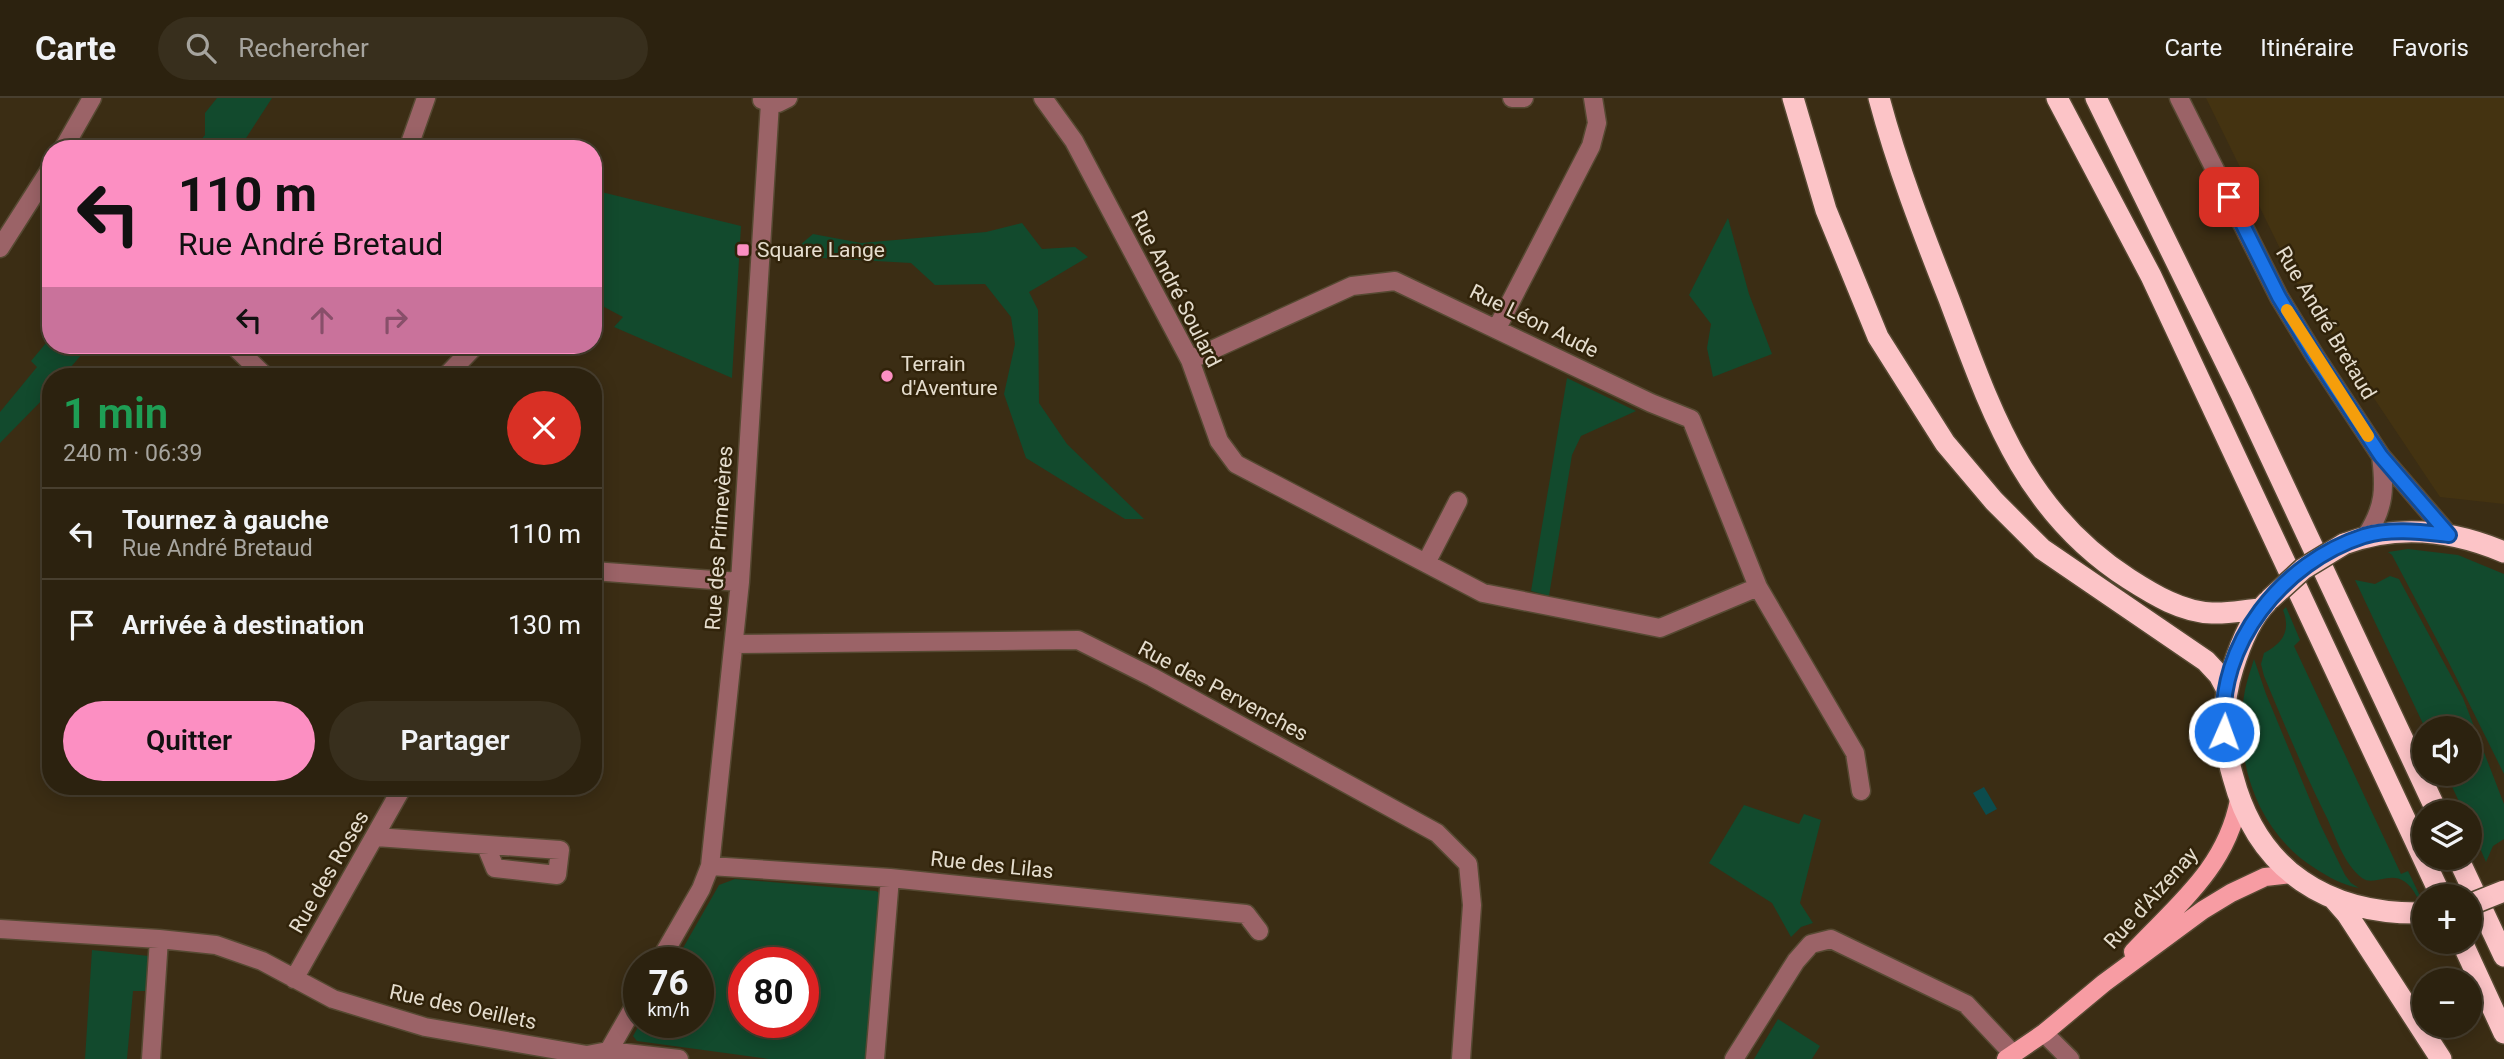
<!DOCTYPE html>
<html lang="fr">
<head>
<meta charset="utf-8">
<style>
  :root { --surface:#2c220f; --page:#382f1d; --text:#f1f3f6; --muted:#a6a49e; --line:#483f2f; --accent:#fc8fc2 }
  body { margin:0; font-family:Roboto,sans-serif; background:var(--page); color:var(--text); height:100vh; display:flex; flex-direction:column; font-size:26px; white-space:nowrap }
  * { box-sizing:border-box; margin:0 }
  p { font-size:23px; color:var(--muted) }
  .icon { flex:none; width:38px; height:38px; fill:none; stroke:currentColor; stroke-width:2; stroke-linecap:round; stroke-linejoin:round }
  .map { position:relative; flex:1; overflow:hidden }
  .drawer { position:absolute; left:42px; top:270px; width:560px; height:427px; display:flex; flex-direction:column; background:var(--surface); border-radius:28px; box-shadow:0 4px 18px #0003,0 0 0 2px var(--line) }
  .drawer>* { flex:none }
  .top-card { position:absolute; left:42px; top:42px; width:560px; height:214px; border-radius:28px; box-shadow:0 4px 18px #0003,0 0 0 2px var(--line); background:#fc8fc2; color:#111; overflow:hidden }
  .tools { position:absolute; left:2412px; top:618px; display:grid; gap:14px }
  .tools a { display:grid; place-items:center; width:70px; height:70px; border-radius:50%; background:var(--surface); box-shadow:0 4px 18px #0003,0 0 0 2px var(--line); font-size:35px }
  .speed { position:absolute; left:623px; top:849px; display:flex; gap:14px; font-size:35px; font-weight:700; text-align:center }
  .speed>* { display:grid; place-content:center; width:91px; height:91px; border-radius:50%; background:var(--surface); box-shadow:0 4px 18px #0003,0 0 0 2px var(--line); line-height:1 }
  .speed small { font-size:18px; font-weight:400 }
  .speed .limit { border:10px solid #d22; background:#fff; color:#111 }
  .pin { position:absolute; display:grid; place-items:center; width:60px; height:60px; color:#fff; margin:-30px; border-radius:14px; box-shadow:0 4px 10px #0006 }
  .me { position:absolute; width:77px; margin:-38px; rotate:2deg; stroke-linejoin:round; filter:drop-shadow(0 0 5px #0008) }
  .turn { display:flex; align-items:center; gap:24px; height:147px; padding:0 21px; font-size:32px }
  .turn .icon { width:91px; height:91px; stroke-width:2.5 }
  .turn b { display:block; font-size:49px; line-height:60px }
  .lanes { display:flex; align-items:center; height:66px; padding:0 21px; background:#0003; justify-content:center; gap:35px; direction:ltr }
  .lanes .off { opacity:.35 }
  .round { display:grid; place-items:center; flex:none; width:74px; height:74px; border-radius:37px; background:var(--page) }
  .head { display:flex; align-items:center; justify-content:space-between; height:119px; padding:0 21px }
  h1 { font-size:42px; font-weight:600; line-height:52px; color:#1e9e55 }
  .cta { display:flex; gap:14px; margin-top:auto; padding:14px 21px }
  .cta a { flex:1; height:80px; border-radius:42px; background:var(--accent); color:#111; font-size:28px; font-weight:600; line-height:80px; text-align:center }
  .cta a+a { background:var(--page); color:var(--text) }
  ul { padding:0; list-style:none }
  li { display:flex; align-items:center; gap:21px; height:91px; padding:0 21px; border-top:2px solid var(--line) }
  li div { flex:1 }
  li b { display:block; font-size:26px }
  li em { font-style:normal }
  header { display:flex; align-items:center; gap:42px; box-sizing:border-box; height:98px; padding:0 35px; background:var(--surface); border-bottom:2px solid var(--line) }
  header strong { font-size:33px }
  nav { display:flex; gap:38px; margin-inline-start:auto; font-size:24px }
  .search { width:490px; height:63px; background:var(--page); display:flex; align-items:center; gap:18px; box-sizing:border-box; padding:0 24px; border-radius:38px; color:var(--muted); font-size:26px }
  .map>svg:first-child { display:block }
  .built { fill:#431 }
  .green { fill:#124a2d; fill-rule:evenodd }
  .water { fill:#0c4c4d }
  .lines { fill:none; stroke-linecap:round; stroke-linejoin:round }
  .minor-casing { stroke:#564932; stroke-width:21 }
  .major-casing { stroke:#564932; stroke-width:21 }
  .highway-casing { stroke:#564932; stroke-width:24 }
  .minor { stroke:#9b6367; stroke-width:18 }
  .major { stroke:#f79ca3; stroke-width:18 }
  .highway { stroke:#fcc4c7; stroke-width:21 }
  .highway-bridge-casing { stroke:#564932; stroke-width:24; stroke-linecap:butt }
  .highway-bridge { stroke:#fcc4c7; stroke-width:21 }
  .route-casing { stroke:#114b97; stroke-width:18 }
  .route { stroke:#1a73e8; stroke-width:12 }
  .slow { stroke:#f59e0b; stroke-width:12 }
  .poi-dot { fill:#fc8fc2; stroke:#31230a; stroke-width:2.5 }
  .labels { text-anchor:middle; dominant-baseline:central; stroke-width:5; stroke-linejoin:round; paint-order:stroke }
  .poi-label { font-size:21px; fill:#e5ddce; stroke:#31230a; text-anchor:start }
  .street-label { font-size:21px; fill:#e5ddce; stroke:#31230a }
</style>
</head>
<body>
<header>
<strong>Carte</strong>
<div class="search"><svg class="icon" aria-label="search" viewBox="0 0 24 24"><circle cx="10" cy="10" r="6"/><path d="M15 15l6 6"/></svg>Rechercher</div>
<nav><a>Carte</a><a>Itinéraire</a><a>Favoris</a></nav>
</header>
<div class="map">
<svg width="2504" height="961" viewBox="0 0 2504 961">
  <rect width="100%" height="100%" fill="#3b2d14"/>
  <path class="built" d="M2206 0H2504V406L2440 399 2297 185Z"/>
  <path class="green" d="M217 0H272L239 51H193L205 37V15Z
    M593 92 741 128 732 280 614 229 623 219 593 203Z
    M1728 120 1749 196 1772 256 1713 279 1707 250 1711 226 1689 197Z
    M1022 125 1042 151 1075 149 1088 159 1029 194 1038 212 1039 305 1067 346 1144 421H1125L1026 360 1004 296 1015 246 1011 219 985 186 935 187 911 165 787 158 813 136 861 145 986 134Z
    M51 239V247H90L63 278H51V293L0 345V314L37 269 31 263Z
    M1567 280 1636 313 1581 338 1572 357 1549 498 1531 493Z
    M2408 451 2458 457 2504 476V676L2448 563 2392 457 2388 454Z
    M2390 478 2399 481 2463 600 2504 706V741L2493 748 2486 764 2469 725V714H2464L2446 676H2469V630H2425L2355 482 2375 486Z
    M2286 509 2300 542 2294 548 2401 776 2408 773 2420 798 2417 799C2398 763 2377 791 2362 780 2344 766 2336 740 2327 720 2304 674 2284 626 2264 578L2261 566 2264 555C2283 545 2291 533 2283 512Z
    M2254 561 2266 596 2320 726 2345 777 2351 785 2359 790C2343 787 2330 780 2316 771 2256 734 2232 659 2245 592 2247 582 2251 571 2254 561Z
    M1744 707 1799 726 1804 716 1821 722 1800 805 1813 825 1801 829 1791 839 1772 805 1709 765Z
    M735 781 876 793 884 798 868 961H769L637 943 633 938 641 924H698V864H675L719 787ZM744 864H803V924H744Z
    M92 852 149 858 146 893H133L127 961H85Z
    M1778 921 1820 948 1812 961H1754Z"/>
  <path class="water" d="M1984 689 1997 711 1986 717 1973 695Z"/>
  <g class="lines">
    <g class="minor-casing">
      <path id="minor" d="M1043 0 1074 43 1190 262 1219 343 1236 366 1483 495 1660 530 1758 489
        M1512 0H1524
        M2179 0 2279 199 2315 258 2381 358 2449 437
        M762 2 778 5 788 0
        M63 51 92 0
        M408 51 426 0
        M0 150 51 70
        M1497 230 1591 48 1597 25 1593 0
        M233 247 265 278
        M1190 262 1352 188 1395 183 1651 305 1691 321 1758 489 1855 655 1861 693
        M446 278 476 247
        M2366 438C2385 409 2385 390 2381 358
        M1426 465 1458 403
        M593 473 740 484
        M735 546 1078 542 1152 579 1437 735 1468 766 1472 807 1461 961
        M376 739 560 752 557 777 495 770 486 748
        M710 768 890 780 1246 816 1259 833
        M0 831 159 841 216 847 262 863 333 901 425 929 587 957 608 953 679 961
        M659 864 701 791 710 768 740 484 770 5
        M294 881 403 688
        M2044 935 2070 961
        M151 961 159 841
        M604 961 639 900
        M875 961 890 780
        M1734 961 1796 863 1811 846 1831 841 1966 906 2013 956"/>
    </g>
    <g class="major-casing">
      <path id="major" d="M2133 854C2178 806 2226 770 2239 702
        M2006 961 2044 935 2104 885 2203 812 2231 795 2265 779 2292 776"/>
    </g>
    <g class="highway-casing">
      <path id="highway" d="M1793 0 1826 112 1878 239 1945 345 1994 403 2042 451 2206 563 2219 577 2226 590
        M1879 0C1897 68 1923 135 1949 201 1991 313 2023 413 2129 481 2154 497 2182 514 2212 515 2228 516 2245 512 2260 511
        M2057 0 2151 178 2441 798
        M2096 0 2241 296 2437 714
        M2344 446C2397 426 2452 432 2504 454
        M2267 504C2250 521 2240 547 2233 570 2221 607 2222 642 2233 679 2258 773 2328 817 2424 815
        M2458 760 2504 858
        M2333 800 2347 816 2441 961
        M2462 844 2504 935"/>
    </g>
    <use href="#minor" class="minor"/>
    <use href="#major" class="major"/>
    <use href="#highway" class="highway"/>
    <g class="highway-bridge-casing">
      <path id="highway-bridge" d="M2270 501 2303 471 2344 446
        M2469 807 2504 793"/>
    </g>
    <use href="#highway-bridge" class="highway-bridge"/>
  </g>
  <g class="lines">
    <g class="route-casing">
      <path id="route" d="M2224 634C2216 546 2283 464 2364 438 2392 430 2421 434 2449 437L2381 358 2315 258 2279 199 2229 99"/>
    </g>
    <use href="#route" class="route"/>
    <path class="slow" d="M2287 212 2368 338"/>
  </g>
  <g class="poi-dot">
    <rect x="736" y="145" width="14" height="14" rx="3.5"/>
    <circle cx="887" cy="278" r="7"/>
  </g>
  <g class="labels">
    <g class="poi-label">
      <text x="757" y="152">Square Lange</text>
      <text x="901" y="266">Terrain<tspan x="901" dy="24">d'Aventure</tspan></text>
    </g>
    <g class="street-label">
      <text transform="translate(1176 191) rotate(63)">Rue André Soulard</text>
      <text transform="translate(1534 223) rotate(26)">Rue Léon Aude</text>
      <text transform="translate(2326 225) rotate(59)">Rue André Bretaud</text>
      <text transform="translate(719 440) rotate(-86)">Rue des Primevères</text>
      <text transform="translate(1223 593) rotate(28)">Rue des Pervenches</text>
      <text transform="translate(992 767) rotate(6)">Rue des Lilas</text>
      <text transform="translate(329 774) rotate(-60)">Rue des Roses</text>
      <text transform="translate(2151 800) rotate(-48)">Rue d'Aizenay</text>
      <text transform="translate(463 909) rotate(12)">Rue des Oeillets</text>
    </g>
  </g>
</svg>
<div class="tools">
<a><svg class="icon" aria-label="sound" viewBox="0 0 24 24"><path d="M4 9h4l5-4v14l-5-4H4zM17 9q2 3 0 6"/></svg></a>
<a><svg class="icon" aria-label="layers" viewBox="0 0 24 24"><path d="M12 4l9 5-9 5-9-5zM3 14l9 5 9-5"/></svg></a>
<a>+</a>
<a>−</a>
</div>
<div class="speed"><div>76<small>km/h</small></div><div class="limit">80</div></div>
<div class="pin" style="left:2229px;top:99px;background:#d93025"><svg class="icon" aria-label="arrive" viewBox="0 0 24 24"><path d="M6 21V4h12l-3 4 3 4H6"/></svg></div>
<svg class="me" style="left:2224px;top:634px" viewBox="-20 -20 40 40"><circle r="17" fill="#1a73e8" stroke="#fff" stroke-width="3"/><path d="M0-11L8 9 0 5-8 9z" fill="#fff"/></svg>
<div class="top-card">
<div class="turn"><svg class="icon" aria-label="left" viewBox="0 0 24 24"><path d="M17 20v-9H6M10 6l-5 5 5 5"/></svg><div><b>110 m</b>Rue André Bretaud</div></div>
<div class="lanes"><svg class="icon" aria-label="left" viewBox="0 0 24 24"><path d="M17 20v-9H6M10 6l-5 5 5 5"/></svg><svg class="icon off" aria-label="ahead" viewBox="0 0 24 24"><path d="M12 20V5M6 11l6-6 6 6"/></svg><svg class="icon off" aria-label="right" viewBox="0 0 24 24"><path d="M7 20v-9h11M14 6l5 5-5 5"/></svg></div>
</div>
<section class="drawer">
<div class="head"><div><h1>1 min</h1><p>240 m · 06:39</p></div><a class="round" style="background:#d93025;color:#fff"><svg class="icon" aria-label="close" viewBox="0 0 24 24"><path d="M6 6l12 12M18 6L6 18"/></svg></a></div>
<ul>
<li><svg class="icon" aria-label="left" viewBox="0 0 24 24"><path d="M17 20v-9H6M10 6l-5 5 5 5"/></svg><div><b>Tournez à gauche</b><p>Rue André Bretaud</p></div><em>110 m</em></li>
<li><svg class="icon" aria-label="arrive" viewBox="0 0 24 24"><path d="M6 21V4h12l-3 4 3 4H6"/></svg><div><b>Arrivée à destination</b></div><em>130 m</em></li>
</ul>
<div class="cta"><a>Quitter</a><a>Partager</a></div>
</section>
</div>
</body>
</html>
